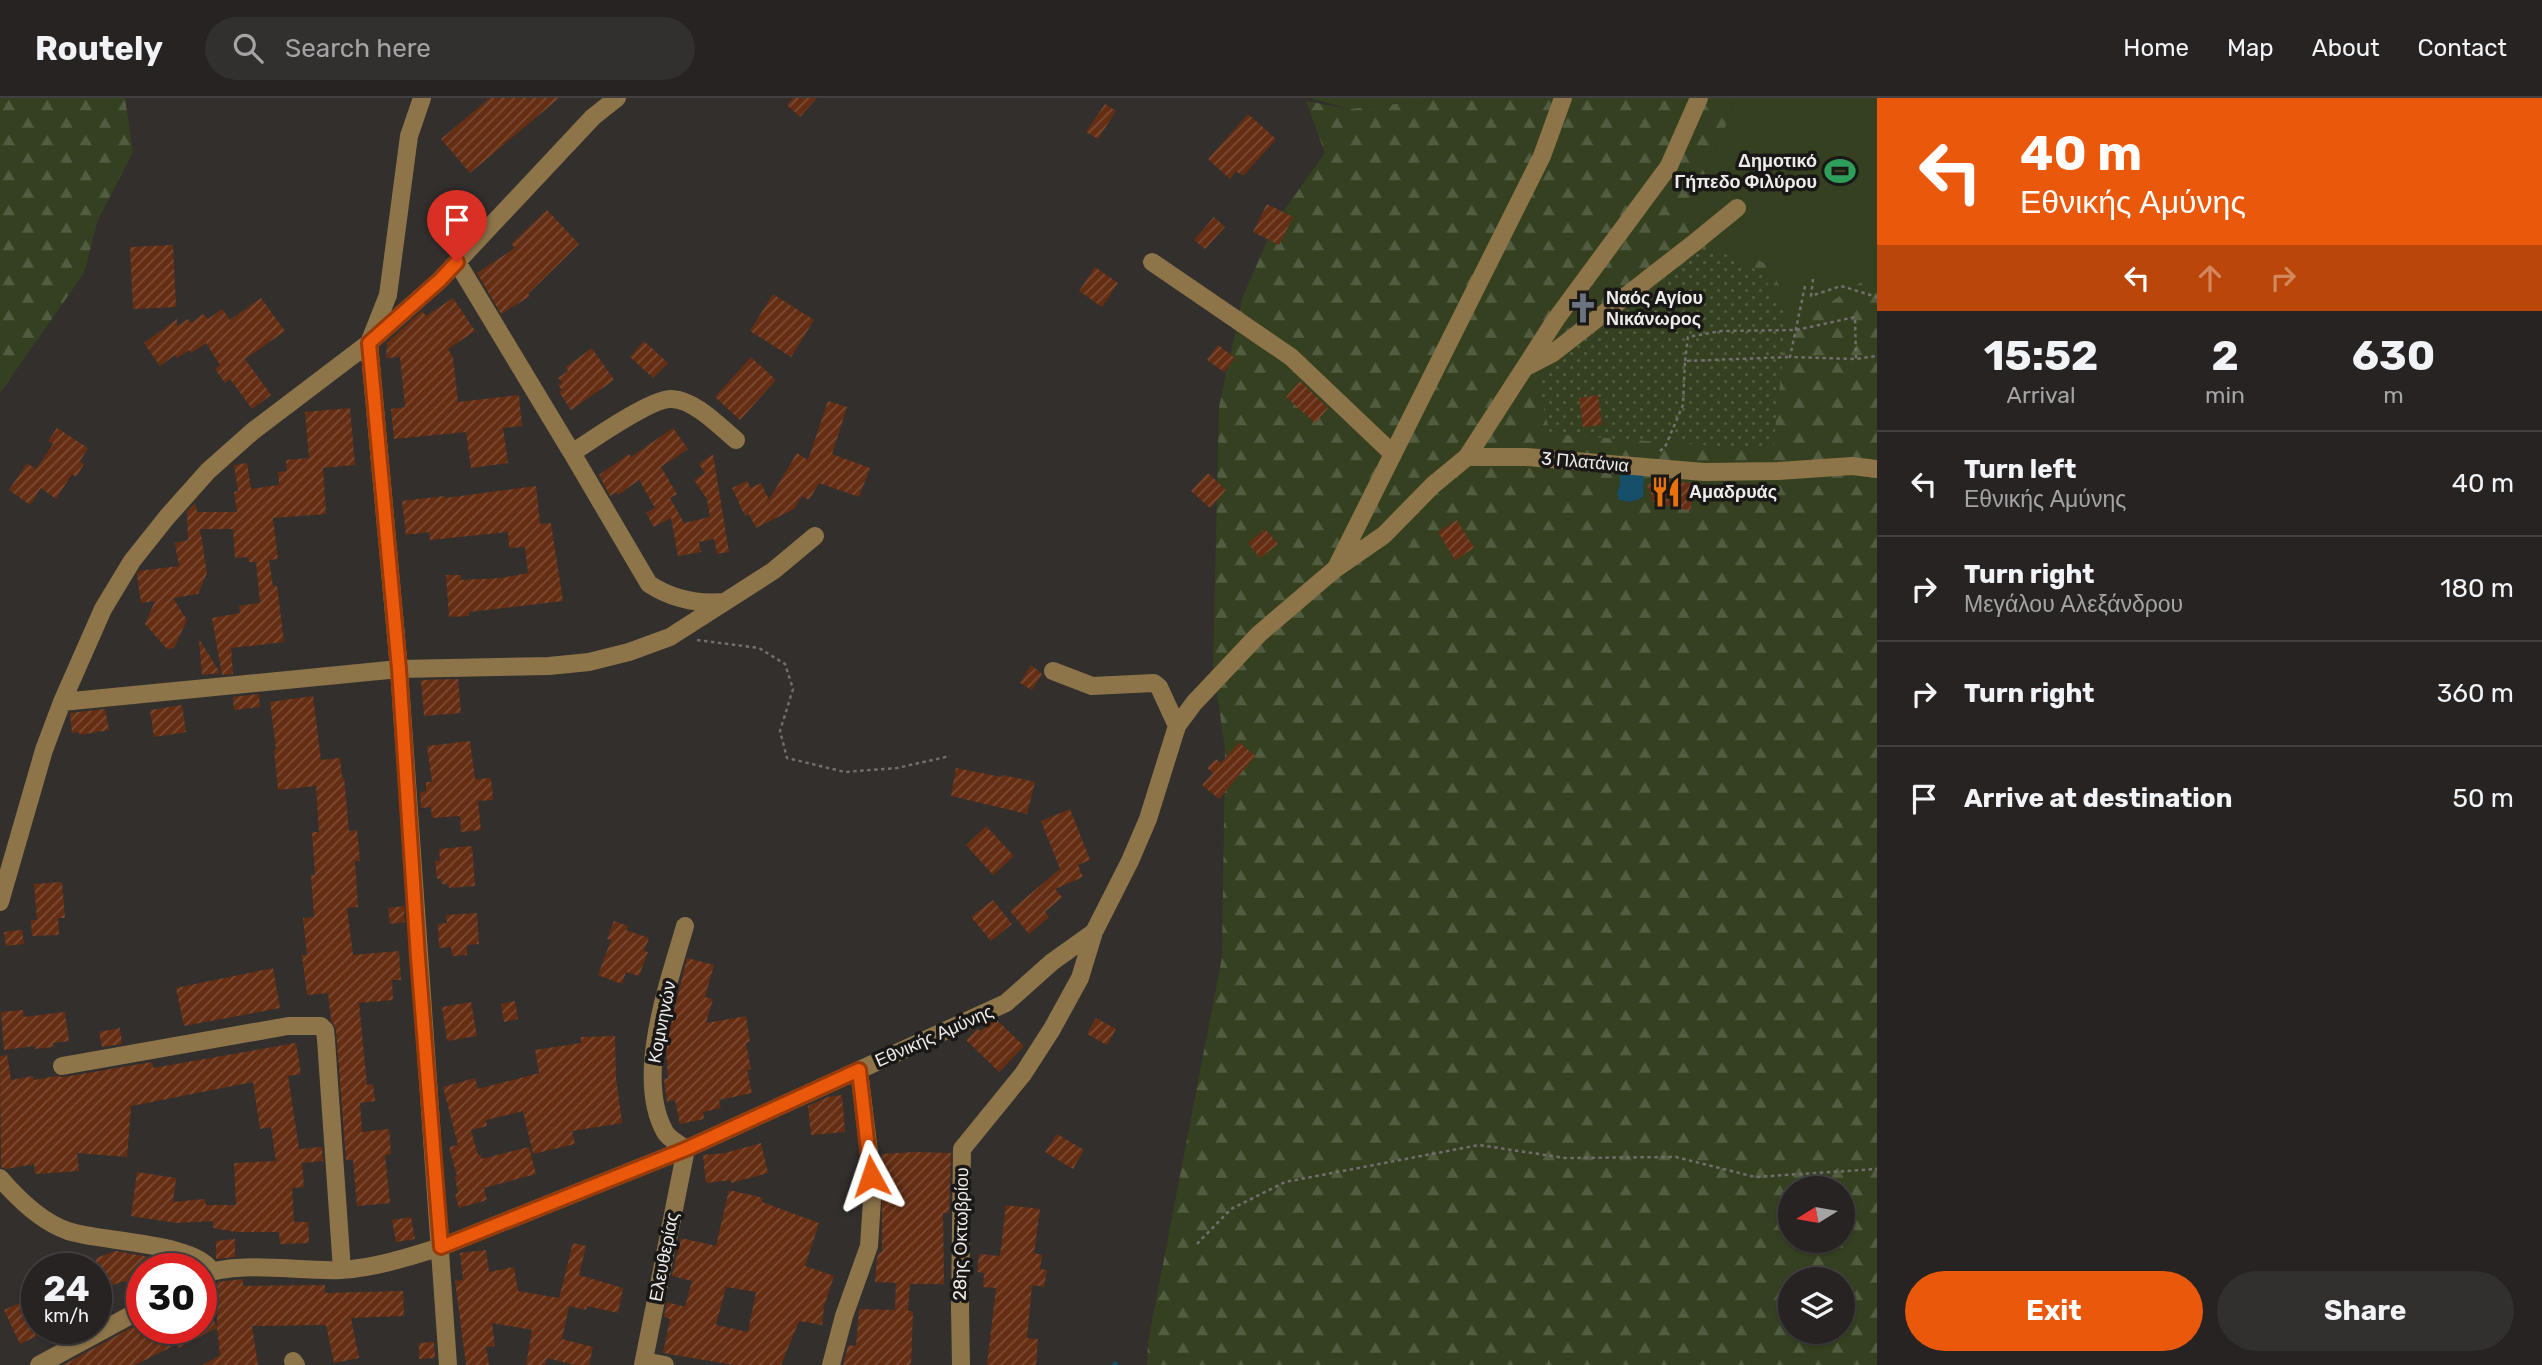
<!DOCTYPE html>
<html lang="en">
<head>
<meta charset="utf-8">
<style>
  :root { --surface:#262322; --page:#322f2f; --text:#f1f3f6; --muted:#a4a4a5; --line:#424040; --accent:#ea580c }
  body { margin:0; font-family:Rubik,sans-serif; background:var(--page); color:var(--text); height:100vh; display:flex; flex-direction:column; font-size:26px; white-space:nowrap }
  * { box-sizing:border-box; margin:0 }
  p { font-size:23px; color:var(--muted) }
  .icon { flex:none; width:38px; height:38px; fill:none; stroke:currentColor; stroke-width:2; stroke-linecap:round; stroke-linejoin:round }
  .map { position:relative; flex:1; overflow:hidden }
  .drawer { display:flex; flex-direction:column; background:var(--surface); width:665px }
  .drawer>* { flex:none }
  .guide { background:#ea580c; color:#fff; overflow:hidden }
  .needle { width:46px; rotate:259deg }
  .buttons { position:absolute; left:1778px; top:1078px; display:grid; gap:14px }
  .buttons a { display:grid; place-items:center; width:77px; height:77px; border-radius:50%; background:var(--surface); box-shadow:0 2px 5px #0004,0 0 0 2px var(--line); font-size:35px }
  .speed { position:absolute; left:21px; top:1155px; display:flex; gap:14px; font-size:35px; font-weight:700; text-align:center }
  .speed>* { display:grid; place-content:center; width:91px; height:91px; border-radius:50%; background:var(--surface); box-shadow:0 2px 5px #0004,0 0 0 2px var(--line); line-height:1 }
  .speed small { font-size:18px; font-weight:400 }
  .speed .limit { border:10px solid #d22; background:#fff; color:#111 }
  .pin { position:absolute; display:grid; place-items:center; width:60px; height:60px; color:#fff; margin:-72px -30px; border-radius:50% 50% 50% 0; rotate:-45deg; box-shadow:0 0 7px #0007 }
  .pin .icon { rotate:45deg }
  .me { position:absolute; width:77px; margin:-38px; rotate:355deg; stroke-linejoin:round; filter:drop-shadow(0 0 5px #0008) }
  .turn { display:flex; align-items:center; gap:24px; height:147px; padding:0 28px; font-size:32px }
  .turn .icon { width:91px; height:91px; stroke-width:2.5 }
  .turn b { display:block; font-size:49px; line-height:60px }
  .lanes { display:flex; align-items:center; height:66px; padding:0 28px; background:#0003; justify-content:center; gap:35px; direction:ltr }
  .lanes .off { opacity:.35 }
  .eta { display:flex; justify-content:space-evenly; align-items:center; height:119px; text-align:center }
  .eta b { font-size:42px; font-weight:700; line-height:49px }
  .button { display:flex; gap:14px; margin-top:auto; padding:14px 28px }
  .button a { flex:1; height:80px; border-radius:42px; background:var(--accent); color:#fff; font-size:28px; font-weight:700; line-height:80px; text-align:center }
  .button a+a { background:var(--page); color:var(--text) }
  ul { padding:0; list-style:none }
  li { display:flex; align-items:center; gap:21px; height:105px; padding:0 28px; border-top:2px solid var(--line) }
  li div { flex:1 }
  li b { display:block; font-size:26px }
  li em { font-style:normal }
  header { display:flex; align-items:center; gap:42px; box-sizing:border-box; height:98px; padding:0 35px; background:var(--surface); border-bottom:2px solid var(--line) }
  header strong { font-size:33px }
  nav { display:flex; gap:38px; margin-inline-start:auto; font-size:24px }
  .search { width:490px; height:63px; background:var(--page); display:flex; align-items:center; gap:18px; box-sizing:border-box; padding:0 24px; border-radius:38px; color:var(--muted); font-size:26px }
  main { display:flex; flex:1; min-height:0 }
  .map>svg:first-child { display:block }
  .green { fill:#34401f }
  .forest { fill:url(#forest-firs); fill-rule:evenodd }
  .park { fill:url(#park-dots) }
  .water { fill:#164f69 }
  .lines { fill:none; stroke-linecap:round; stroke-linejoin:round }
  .stream { stroke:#164f69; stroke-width:5 }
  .building { fill:url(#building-hatch); fill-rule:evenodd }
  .path { stroke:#716f6d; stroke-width:2.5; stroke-dasharray:3.5 3.5; stroke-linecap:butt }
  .minor { stroke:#8d7449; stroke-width:18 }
  .route-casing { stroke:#983908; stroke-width:18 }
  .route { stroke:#ea580c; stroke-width:12 }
  .labels { text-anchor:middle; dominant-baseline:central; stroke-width:7; stroke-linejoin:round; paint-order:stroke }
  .poi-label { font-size:18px; font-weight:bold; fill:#eeeceb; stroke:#191816; text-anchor:start }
  .street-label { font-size:18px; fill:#eeeceb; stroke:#191816 }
</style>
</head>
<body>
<header>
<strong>Routely</strong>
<div class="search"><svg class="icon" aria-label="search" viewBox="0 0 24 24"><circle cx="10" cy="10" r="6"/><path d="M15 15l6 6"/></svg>Search here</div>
<nav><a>Home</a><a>Map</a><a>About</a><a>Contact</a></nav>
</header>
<main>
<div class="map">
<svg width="1877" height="1267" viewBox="0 0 1877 1267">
  <defs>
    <pattern id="forest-firs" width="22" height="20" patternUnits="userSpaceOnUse" patternTransform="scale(1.75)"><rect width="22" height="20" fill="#34401f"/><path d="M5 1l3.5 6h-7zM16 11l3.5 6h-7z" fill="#525c40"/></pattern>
    <pattern id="park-dots" width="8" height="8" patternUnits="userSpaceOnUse" patternTransform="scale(1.75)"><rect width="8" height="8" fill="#34401f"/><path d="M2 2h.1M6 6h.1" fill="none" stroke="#525c40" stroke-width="1.8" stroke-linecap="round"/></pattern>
    <pattern id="building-hatch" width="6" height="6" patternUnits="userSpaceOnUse" patternTransform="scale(1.75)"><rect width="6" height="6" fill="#652e13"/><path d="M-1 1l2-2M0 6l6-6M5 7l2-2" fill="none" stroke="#7b4c36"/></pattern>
  </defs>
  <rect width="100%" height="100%" fill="#322f2d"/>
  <path class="green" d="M1310 0H1429L1423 3 1350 11Z
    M1734 0H1877V174L1812 216H1794L1767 166 1716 143 1686 118 1728 23Z"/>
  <path class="forest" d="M0 0H125L133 54 98 122 84 175 0 295Z
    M1429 0H1734L1728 23 1686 118 1716 143 1767 166 1795 216H1812L1877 174V1267H1147L1148 1244 1222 859 1225 651 1213 568 1219 309 1243 198 1275 125 1325 55 1306 3 1350 11 1423 3ZM1790 1090H1843V1143H1790ZM1790 1181H1843V1234H1790Z"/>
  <path class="park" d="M1707 147 1761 174 1787 220 1773 352 1550 336 1536 279Z"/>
  <path class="water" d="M1620 373 1640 375 1644 379 1643 399 1631 404 1619 402 1617 395 1620 387Z"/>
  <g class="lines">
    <path class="stream" d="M1115 1266V1267"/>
  </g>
  <path class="building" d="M490 0H559L470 75 441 41Z
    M793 0H817L800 19 787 7Z
    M1105 6 1116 13 1098 41 1086 34Z
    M1248 16 1276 41 1243 78 1236 73 1230 81 1208 61Z
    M1267 106 1293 119 1279 147 1253 134Z
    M547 112 579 146 528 196 530 198 501 216 477 175 515 150 511 146Z
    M1214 119 1225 129 1205 151 1194 142Z
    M173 147 176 209 133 211 130 149Z
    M1095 169 1118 185 1102 209 1079 193Z
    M773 196 814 222 791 259 750 233Z
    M261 200 285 233 245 261 271 297 252 311 230 281 225 285 215 271 220 267 206 245 191 255 189 252 177 260 175 257 160 268 144 245 177 221V228L188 221 191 225 203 216 208 221 222 211 230 222Z
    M453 200 475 233 448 251 453 259 458 304 519 297 522 328 503 330 508 365 471 370 466 334 394 341 391 311 405 309 400 259 386 260 387 245 422 213 426 218Z
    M644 243 668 265 653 280 630 259Z
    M1218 247 1235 260 1224 274 1207 262Z
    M592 250 614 282 571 312 559 294 562 292 558 287 562 284 558 280 568 273 566 269Z
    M751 259 776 282 740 322 715 299Z
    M1300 283 1328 310 1315 325 1286 299Z
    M1598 297 1602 327 1583 329 1579 300Z
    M828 303 847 309 832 356 870 370 859 399 819 385 809 402 802 398 794 411 756 430 749 416 745 418 732 390 747 383 751 390 761 385 769 402 797 355 808 362Z
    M350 310 355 367 323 370 326 416 273 420 278 461 269 462 273 488H277L284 544 231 550 233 576 222 577 212 520 240 515 239 508 260 505 256 464H249L248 459 235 460 233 431H200L207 475 198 496 173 500 187 522 174 550 167 551 145 526 155 503 141 505 137 476 139 473 179 468 175 445 188 442 187 413 195 405 197 414H237L234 394 238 393 234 367 247 365 251 391 279 387 278 374 287 373 286 362 309 360 305 314Z
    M57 330 88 350 80 363 84 366 76 379 72 376 56 401 41 390 30 407 9 392 27 365 36 371 53 346 48 343Z
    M673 330 688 351 661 369 677 396 670 400 684 425 710 419 707 401 694 382 705 375 699 366 713 356 729 454 717 456 714 441 699 444 701 454 678 458 671 420 654 429 646 415 655 410 639 382 618 397 616 394 610 398 599 377 629 356 631 359Z
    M1208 375 1226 392 1210 410 1191 393Z
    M1654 381 1697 386 1690 413 1651 403 1652 397 1647 388Z
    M536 388 540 426 551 425 563 503 469 514V518L449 519 446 477H461V482L501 480 528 475 525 449 509 450 508 434 430 442 429 434 406 437 402 403 445 398V400Z
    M1457 422 1474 450 1455 462 1438 434Z
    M1265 431 1278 446 1260 460 1248 445Z
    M199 541 220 575 202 577Z
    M1031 567 1042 576 1032 592 1020 585Z
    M458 581 461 615 424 618 421 582Z
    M259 596 260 609 234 612 233 599Z
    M313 598 321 662 340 660 342 680 344 679 349 733 357 732 360 763H355L358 809 347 810 353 857 399 853 401 882H392L393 902 359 905 367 987 373 986 375 1003 360 1005 362 1034 389 1031 391 1056 385 1057 390 1105 357 1108 353 1062H346L336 931 331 922 328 895 307 897 302 857H307L303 820 314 819 311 777H315L312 734H319L316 688 278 692 274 652 276 651 270 604Z
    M182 607 186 634 154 639 150 612Z
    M105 611 109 632 80 637 79 634 72 635 70 615Z
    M470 643 475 681 491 680 493 702 478 703 481 732 461 734 460 718 432 720 431 709 421 710 420 694 426 693V684H432L427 648Z
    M1239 644 1255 658 1219 701 1202 687 1213 675 1207 670 1216 661 1221 665Z
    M956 670 1002 679 1003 677 1035 684 1027 716 951 698Z
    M1070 711 1090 762 1078 767 1083 779 1055 791 1062 799 1045 814 1049 819 1029 836 1010 813 1060 771 1041 723Z
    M986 728 1014 758 993 777 966 747Z
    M472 748 475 788 449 790 448 786H442L441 781H437L435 763H440L439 751Z
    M62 784 65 820H58L59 837 32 838 31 822H37L34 786Z
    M993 802 1012 826 991 843 971 819Z
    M404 808 405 824 390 826 388 810Z
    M477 815 479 846 467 847V857L452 858 451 849 439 850 438 826 447 825 446 817Z
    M614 823 628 828 626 832 649 840 644 853 648 854 639 878 626 874 622 886 598 877 611 842 607 841Z
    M22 832 24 846 6 848 4 834Z
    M687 860 714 867 705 899 713 901 706 925 746 918 750 944 746 945 751 971 747 972 752 995 719 1002 721 1010 703 1014 704 1021 680 1026 675 1002 667 1004 664 981 668 980 666 949 669 933Z
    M273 870 280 910 184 928 176 890Z
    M515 903 518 921 504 924 501 906Z
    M471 904 477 938 447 943 442 909Z
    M23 912 24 919 65 914 69 943 53 945 54 949 35 951V948L4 952 1 914Z
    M1096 920 1116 931 1107 947 1087 936Z
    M997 922 1024 948 999 974 966 942 977 931 981 933 989 925Z
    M120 930 122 946 102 949 99 934Z
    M615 938 616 980 622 1025 572 1033 575 1046 533 1056 523 1013 486 1022 487 1028 471 1032 478 1057H481L482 1061 529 1049 536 1076 484 1090 487 1102 459 1110 455 1096 458 1095 455 1079 457 1078 449 1049 458 1047 443 989 475 980 478 991 539 975 535 952 581 945V939Z
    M296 945 301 976 288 978 299 1051 322 1049 323 1063 302 1065 304 1089 292 1090 294 1124H308L309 1145 280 1146 279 1134H236L213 1130V1123L177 1125 131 1118 137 1074 176 1080 173 1104 205 1101 206 1107H236L234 1065 276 1063 271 1029 260 1031 253 984 131 1008 127 1059 77 1055 79 1073 35 1076 34 1066 6 1071 1 1069 0 958 7 957 11 982 33 978 34 982 56 978 64 979 152 964 153 970Z
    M842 997 845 1034 811 1037 808 1008 828 999Z
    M1057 1036 1084 1052 1073 1071 1045 1054Z
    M761 1045 768 1075 731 1085V1082L706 1085 703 1057 725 1055Z
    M915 1054 951 1055 949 1115H943L944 1186H910L908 1213H913L911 1267H843L848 1247 856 1248 859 1211 895 1212 896 1185 875 1184 877 1160 879 1154H882V1056Z
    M729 1092 763 1100 762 1104 819 1125 805 1168 834 1178 824 1208 822 1227 799 1223 781 1267H734L663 1255 670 1221 664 1219 667 1204 685 1209 692 1183 672 1178 681 1140 716 1148ZM726 1189 756 1194 748 1234 716 1227Z
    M1006 1107 1040 1111 1034 1155 1042 1157 1040 1171 1047 1172 1044 1189 1032 1187 1027 1240 1038 1241 1036 1267H987L996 1190 983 1189 984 1175 977 1174 979 1156 1000 1158Z
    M411 1119 415 1141 396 1144 392 1122Z
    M235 1141V1159L216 1161V1143Z
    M573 1145 586 1148 579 1177 623 1190 618 1215 587 1208 586 1212 569 1208 562 1241 593 1249 589 1267H575L547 1260 545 1267H526L532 1232 492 1225 495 1248 486 1249 489 1267H466L455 1183 463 1182 460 1155 486 1152 489 1174 514 1169 518 1193 559 1200Z
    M116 1153 155 1160 157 1171H142V1182L121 1184 96 1193V1160Z
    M243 1181V1188L325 1187V1195L403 1193 404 1218 351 1220 359 1260 334 1265 326 1227 252 1228 258 1267H203L220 1257 217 1230 179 1250 177 1246 135 1267H63L138 1226 140 1230H201V1198L217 1229V1184Z
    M37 1197V1238L20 1246 4 1212Z
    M434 1244 435 1260 419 1261V1245Z"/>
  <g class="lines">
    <path class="path" d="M1813 181 1811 198 1841 188 1877 199
      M1805 188 1790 259 1856 261 1877 258
      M1685 263 1688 239 1721 233 1796 232 1855 219 1856 261
      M1660 353 1665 349 1683 307 1685 263 1790 259
      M697 542 759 550 785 566 793 591 780 633 787 660 845 674 897 670 950 658
      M1197 1146 1231 1111 1285 1084 1479 1047 1565 1060 1676 1059 1755 1079 1877 1071"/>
    <path class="minor" d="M422 0 409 38 388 197 369 245 399 571 448 1267
      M617 0 593 19 440 182 369 245 253 333 208 373 167 419 132 463 103 511 62 604 399 571 549 568 589 564 629 554 670 539 773 473 815 438
      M457 164 572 355C590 343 653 299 672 301 695 302 719 328 736 342
      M1152 164 1291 259 1392 355
      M1528 268 1553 255 1694 145 1737 110
      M572 355 649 486C672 501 697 506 723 504
      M1467 359 1556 221 1669 68 1699 0
      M1337 468 1542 58 1563 0
      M1053 573 1092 588 1154 585 1159 589 1177 628
      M0 804 44 652 62 604
      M62 968 288 928H321L325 932 326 942 342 1172
      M0 1080C18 1101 42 1124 68 1133 99 1144 198 1144 212 1174
      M201 1177C239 1162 300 1174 341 1172 375 1170 409 1159 441 1149L686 1051 1006 905 1052 864 1094 834
      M293 1263 296 1267
      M644 1263 665 1267
      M39 1267 142 1211
      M643 1267 686 1051C679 1046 669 1041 665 1034 634 979 669 884 685 828
      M831 1267 844 1218 869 1148 872 1102 869 1054 859 973
      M961 1267 960 1210 962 1051 1023 976 1052 931 1080 880 1094 834 1130 763 1148 721 1177 628 1194 605 1259 536 1335 471 1384 437 1433 387 1467 359H1527L1704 374 1778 373 1852 368 1877 371"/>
  </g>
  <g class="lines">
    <g class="route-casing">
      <path id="route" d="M457 164 440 182 369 245 399 571 418 860 441 1149 686 1051 859 972 871 1078"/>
    </g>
    <use href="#route" class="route"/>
  </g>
  <defs>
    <g id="stadium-bare" transform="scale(2.415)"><path d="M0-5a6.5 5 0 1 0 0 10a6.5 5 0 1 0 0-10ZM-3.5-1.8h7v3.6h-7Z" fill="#2e9e5b" stroke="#191816" stroke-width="2.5" paint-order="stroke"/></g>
    <g id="church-bare" transform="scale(2.415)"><path d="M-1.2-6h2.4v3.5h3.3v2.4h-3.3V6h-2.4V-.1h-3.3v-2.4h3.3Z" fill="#6b7280" stroke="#191816" stroke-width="2.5" paint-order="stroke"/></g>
    <g id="restaurant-bare" transform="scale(2.415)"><path d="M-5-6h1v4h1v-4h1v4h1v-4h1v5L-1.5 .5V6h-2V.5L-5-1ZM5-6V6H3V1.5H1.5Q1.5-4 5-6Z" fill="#e8710a" stroke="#191816" stroke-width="2.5" paint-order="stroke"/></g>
  </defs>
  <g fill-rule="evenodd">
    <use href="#stadium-bare" x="1840" y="73"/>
    <use href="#church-bare" x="1583" y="210"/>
    <use href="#restaurant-bare" x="1666" y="394"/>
  </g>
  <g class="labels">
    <g class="poi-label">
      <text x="1817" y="63" text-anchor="end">Δημοτικό<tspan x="1817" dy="21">Γήπεδο Φιλύρου</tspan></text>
      <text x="1606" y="200">Ναός Αγίου<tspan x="1606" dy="21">Νικάνωρος</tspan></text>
      <text x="1689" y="394">Αμαδρυάς</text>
    </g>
    <g class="street-label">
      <text transform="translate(1585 364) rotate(5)">3 Πλατάνια</text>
      <text transform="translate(662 924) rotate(-79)">Κομνηνών</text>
      <text transform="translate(934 938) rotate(-24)">Εθνικής Αμύνης</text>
      <text transform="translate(961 1136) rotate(-89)">28ης Οκτωβρίου</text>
      <text transform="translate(664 1159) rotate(-79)">Ελευθερίας</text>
    </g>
  </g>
</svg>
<div class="buttons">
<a><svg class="needle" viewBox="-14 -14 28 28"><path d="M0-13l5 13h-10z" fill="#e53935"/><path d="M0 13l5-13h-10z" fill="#a4a4a5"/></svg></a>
<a><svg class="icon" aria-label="layers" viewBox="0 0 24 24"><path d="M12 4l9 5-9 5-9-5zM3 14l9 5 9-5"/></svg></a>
</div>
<div class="speed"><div>24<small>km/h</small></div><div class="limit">30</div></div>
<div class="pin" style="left:457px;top:164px;background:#d93025"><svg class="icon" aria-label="arrive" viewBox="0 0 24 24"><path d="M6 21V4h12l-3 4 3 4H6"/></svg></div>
<svg class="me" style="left:871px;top:1078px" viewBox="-20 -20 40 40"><path d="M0-17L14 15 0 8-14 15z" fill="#ea580c" stroke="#fff" stroke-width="4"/></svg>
</div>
<section class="drawer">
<div class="guide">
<div class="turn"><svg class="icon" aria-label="left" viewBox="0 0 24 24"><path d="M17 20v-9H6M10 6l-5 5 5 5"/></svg><div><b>40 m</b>Εθνικής Αμύνης</div></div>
<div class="lanes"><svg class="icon" aria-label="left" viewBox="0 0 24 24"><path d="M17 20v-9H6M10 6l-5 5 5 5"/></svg><svg class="icon off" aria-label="ahead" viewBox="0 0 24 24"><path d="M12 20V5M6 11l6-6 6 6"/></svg><svg class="icon off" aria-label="right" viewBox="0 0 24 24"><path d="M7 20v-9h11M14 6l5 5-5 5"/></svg></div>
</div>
<div class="eta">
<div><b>15:52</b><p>Arrival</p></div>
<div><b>2</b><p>min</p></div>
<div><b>630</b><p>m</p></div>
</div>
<ul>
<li><svg class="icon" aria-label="left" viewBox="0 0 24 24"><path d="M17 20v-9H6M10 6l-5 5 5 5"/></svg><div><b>Turn left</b><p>Εθνικής Αμύνης</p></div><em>40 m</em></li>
<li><svg class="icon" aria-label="right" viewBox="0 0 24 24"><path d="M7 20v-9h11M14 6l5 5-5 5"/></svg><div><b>Turn right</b><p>Μεγάλου Αλεξάνδρου</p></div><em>180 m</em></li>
<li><svg class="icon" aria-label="right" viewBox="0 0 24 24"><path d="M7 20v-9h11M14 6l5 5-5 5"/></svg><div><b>Turn right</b></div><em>360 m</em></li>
<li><svg class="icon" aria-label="arrive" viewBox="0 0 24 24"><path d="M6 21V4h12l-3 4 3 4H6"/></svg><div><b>Arrive at destination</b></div><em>50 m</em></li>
</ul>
<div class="button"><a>Exit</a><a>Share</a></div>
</section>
</main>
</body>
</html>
